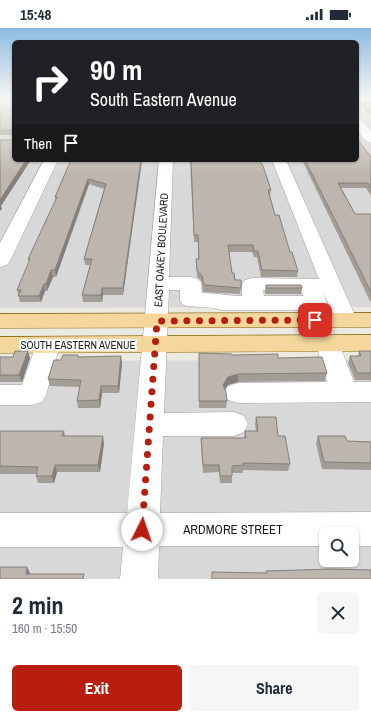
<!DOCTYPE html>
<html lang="en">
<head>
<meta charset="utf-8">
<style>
  :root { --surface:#fff; --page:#f6f6f7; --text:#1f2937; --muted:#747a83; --accent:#b81e0e }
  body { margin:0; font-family:"Archivo Narrow",sans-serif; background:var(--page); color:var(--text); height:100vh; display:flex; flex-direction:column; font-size:15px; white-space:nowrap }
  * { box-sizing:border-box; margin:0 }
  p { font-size:13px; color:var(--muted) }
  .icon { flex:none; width:22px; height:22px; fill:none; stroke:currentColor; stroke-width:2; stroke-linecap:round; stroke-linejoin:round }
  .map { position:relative; height:551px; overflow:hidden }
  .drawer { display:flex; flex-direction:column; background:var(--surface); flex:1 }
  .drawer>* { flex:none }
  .guide { position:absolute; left:12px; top:12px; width:347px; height:122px; border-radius:6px; box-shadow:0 1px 3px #0004; background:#202124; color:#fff; overflow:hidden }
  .buttons { position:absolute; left:319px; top:499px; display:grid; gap:8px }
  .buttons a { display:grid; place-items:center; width:40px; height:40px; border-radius:6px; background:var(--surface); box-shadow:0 1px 3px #0004; font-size:20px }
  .pin { position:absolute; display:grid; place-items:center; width:34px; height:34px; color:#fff; margin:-17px; border-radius:8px; box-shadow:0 2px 6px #0006 }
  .me { position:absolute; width:44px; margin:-22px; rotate:4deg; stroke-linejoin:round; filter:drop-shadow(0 0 3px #0008) }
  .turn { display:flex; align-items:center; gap:14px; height:84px; padding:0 12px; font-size:18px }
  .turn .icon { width:52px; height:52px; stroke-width:2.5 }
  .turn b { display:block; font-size:28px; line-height:34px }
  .then { display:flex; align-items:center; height:38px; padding:0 12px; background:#0003; gap:8px; font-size:15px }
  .round { display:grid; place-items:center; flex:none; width:42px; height:42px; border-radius:6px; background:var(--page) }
  .overview { display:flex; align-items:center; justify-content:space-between; height:68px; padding:0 12px }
  h1 { font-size:24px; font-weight:800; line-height:30px }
  .cta { display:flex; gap:8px; margin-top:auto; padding:8px 12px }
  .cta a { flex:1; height:46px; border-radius:6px; background:var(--accent); color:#fff; font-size:16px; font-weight:800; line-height:46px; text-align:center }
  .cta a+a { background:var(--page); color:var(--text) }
  .status { display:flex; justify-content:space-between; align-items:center; height:28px; padding:0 20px; background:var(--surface); direction:ltr }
  .status svg { height:11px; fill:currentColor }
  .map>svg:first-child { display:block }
  .residential { fill:#d9d8d8; fill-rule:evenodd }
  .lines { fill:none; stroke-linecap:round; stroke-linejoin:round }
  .minor-casing { stroke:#a2a2a2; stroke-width:1 }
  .major-casing { stroke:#886a0a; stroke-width:1 }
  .minor { fill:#fff; fill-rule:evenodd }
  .major { fill:#f5d79d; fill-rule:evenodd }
  .wall { fill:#a29d96 }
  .shaded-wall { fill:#847f7a }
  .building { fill:#bcb6ae; stroke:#847f7a }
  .route { stroke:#b81e0e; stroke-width:7; stroke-dasharray:0 12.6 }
  .labels { text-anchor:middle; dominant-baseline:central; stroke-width:4; stroke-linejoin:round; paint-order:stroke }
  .street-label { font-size:11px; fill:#1b1b1b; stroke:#fff }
  .near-street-label { font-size:13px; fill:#1b1b1b; stroke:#fff }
</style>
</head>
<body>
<div class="status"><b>15:48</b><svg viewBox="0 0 49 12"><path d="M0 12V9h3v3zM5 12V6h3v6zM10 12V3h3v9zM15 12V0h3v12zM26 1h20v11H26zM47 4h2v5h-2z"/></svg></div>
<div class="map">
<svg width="371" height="551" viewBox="0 0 371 551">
  <rect width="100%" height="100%" fill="#ece9e1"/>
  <path class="residential" d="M0 70H14V132H357V70H371V279L0 280Z
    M371 332V551H0V333ZM326 506H352V532H326Z"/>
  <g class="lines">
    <g class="minor-casing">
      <path id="minor" d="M357 90 361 91 371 103V115C360 112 357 101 357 90Z
        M44 132H58L10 233 7 237 0 239V215Z
        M159 132H173L169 249H191L198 251 201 255 202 265C216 265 228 268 242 268V256L245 252 252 250 319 251 272 132H286L357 292 354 297 346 299 338 297 323 264 327 275 324 280 316 282H222C209 278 196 280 183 277L180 272V262H169L164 385 234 384 244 388 248 396 244 404 234 408H163L160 485 371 484V518H352V506H326V518H159L158 551H120L123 519H0V485H127ZM263 262H301L303 268H264Z
        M328 308 337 310 354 354H371V374L238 375 228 372 224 365 228 358 238 355 327 354 316 316 319 310Z
        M48 309 57 311 60 317 46 367 42 374 32 377H0V357H22L36 317 39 311Z"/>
    </g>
    <g class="major-casing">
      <path id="major" d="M371 285V299L0 300V286Z
        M371 307V323L0 325V309Z"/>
    </g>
    <use href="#minor" class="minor"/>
    <use href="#major" class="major"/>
  </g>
  <path class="wall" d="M0 70H14V107H0Z
    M357 70H371V88L357 73Z
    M371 129V168L366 160H341L355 186H371V273H370L302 132H357Z
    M71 132H142L123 267H103L102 274H83L82 267 90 237H85L84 231 104 161 89 156 56 249H53L47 263H45L41 274H20L17 262 29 234 28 231 56 173 55 169Z
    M190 132 271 162 270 168 275 187 298 243 297 249H261L257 229H254L252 224H229L232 245 235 252 241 260 240 266 203 264 202 254 197 249 196 231H198V214H194Z
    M266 257 302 260 301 266H265V264Z
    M359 323H371V353L370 352H355L348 335 350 328H358Z
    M199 325 278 330 327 345 325 353 238 354 228 357 225 361 227 373 226 380H199Z
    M0 329 30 330 22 354H0Z
    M79 329 122 335 119 365H102L100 380H78L77 373 80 359 50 358 48 351 61 332Z
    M256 389 278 408 290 436 288 443 243 442V445H232V455H220L219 444 203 445 201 417V410H244L245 403H256L255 396Z
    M0 403H64L65 408 104 415 100 444H57L54 455H38L36 448 37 446H0Z
    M318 408 347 413 371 414V442L322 441 316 415Z"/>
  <path class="shaded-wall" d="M26 132H31L1 178 2 181 0 183V172Z
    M141 132H142L123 267V260Z
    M88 151 89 156 56 249 55 242Z
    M51 242 53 249 47 263 46 256Z
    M44 256 45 263 41 274 39 268Z
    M102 260 103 267 102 274 101 267Z
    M28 323 30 330 22 354 19 347Z
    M121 328 122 335 119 365 118 358Z
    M238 346V354L228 357 223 364V357L228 349Z
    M101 358 102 365 100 380 99 372Z
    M103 408 104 415 100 444 98 437Z
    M55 437 57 444 54 455 52 448Z
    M27 539 30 545 29 551 26 546Z"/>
  <path class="building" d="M0 70H14V102H0Z
    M359 70H371V83Z
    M14 110V132H26L0 172V112H14Z
    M357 111 371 129V160L368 155H338L355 186H371V264L305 132H357Z
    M71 132H141L123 260H102L101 267H82L92 231H84L106 156 88 151 55 242H51L46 256H44L39 268H18L21 262H17L30 231H28L57 169H55Z
    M191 132H259L263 138 271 162H268L275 187H279L290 224H292L298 243 262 242 258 223H254L253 217H228L232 245H234L235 252H241V260L204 257 202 248 197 242 196 231H199L198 207H194Z
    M266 257H301L302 260H266Z
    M15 323H28L19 347H0V329H13Z
    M359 323H371V345H357L350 328H361Z
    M199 325 232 326V327L278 326V330L322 329 327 345 238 346 228 349 223 357 226 364 227 373H199Z
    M63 327H78V329L121 328 118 358H101L99 372 77 373 81 352 48 351 54 332H61Z
    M256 389H276L278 408H285L290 436 243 435 244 437 232 438V448H220L219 437H203L201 410H246L245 403H258Z
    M0 403H64L62 408H103L98 437H55L52 448H36L38 439 0 438Z
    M318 408H345L347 413 371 414V435L324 434Z
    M0 539H27L26 546H84L83 551H0Z
    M331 541 371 542V551H212V544L267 545 266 543Z"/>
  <linearGradient id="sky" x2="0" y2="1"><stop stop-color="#8dbce1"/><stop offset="0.48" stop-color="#f6f5f2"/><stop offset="1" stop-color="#f6f5f2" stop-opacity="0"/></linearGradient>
  <rect width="371" height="147" fill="url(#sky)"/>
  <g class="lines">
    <path class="route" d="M142 502 157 293 315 292"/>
  </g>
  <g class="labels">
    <g class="street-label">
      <text transform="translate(161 222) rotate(-87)">EAST OAKEY BOULEVARD</text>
      <text x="78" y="317">SOUTH EASTERN AVENUE</text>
    </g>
    <g class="near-street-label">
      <text x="233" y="501">ARDMORE STREET</text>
    </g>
  </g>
</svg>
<div class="buttons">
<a><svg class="icon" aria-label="search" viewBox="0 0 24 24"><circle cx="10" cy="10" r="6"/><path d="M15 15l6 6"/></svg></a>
</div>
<div class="pin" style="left:315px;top:292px;background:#d93025"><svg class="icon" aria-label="arrive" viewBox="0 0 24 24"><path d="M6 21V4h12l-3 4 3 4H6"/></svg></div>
<svg class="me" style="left:142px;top:502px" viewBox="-20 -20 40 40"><circle r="19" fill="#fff"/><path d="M0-13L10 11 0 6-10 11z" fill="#b81e0e"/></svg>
<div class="guide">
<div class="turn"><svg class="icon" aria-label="right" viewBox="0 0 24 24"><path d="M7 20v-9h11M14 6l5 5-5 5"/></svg><div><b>90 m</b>South Eastern Avenue</div></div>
<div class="then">Then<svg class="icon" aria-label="arrive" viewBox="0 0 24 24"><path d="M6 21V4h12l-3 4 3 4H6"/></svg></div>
</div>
</div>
<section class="drawer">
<div class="overview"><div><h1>2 min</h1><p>160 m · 15:50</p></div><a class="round"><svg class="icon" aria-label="close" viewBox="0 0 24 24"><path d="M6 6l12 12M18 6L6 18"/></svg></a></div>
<div class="cta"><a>Exit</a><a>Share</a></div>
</section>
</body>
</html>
